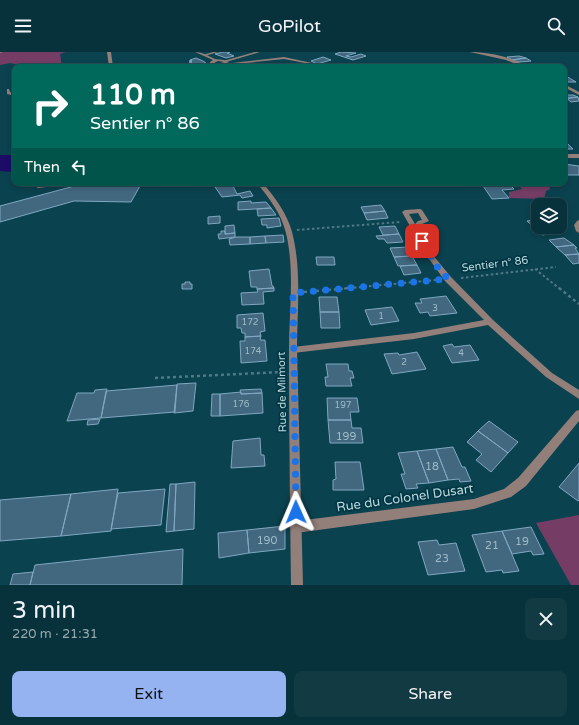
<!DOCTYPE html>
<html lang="en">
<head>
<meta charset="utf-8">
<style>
  :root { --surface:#08323b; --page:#113a42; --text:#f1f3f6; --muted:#98aaaf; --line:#294d55; --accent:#95b2f1 }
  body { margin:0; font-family:"Varela Round",sans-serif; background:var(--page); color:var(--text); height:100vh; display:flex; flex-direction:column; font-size:15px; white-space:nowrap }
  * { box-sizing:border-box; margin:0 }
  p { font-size:13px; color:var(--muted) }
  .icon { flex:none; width:22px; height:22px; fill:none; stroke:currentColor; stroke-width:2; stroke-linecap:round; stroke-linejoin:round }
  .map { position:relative; height:533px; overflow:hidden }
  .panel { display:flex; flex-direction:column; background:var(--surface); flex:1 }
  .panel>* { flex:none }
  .hud { position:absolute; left:12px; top:12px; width:555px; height:122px; border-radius:8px; box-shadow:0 2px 6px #0003,0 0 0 1px var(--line); background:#00695c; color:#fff; overflow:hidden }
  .controls { position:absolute; left:531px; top:146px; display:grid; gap:8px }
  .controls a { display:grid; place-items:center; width:36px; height:36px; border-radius:8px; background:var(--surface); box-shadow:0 2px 6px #0003,0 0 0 1px var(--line); font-size:20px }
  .pin { position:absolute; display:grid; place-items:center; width:34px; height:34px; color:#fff; margin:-17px; border-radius:8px; box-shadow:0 2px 6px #0006 }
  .me { position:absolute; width:44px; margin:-22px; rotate:359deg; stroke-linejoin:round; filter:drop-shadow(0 0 3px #0008) }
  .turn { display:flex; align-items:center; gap:14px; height:84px; padding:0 12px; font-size:18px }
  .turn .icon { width:52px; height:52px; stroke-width:2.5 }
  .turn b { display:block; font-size:28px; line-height:34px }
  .then { display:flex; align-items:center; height:38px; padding:0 12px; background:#0003; gap:8px; font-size:15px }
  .round { display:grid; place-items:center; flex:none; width:42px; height:42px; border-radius:8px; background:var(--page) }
  .summary { display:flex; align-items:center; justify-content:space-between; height:68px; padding:0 12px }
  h1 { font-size:24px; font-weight:600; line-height:30px }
  .primary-button { display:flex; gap:8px; margin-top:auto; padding:8px 12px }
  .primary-button a { flex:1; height:46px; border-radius:8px; background:var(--accent); color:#111; font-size:16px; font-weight:600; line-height:46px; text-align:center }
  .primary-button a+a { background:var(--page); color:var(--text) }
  header { display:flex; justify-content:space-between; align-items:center; height:52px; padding:0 12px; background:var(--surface); font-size:18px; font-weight:600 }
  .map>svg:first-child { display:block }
  .green { fill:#753d66 }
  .water { fill:#1c0c67 }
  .building { fill:#426880; stroke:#80a7c1 }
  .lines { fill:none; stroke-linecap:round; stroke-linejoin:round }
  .path-far1 { stroke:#4e7a85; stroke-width:2; stroke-dasharray:2.5 2.5; stroke-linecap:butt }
  .path { stroke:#4e7a85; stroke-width:2.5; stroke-dasharray:3 3; stroke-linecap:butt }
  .service { fill:#937f79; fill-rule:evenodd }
  .minor { fill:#937f79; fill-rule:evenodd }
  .tertiary { fill:#937f79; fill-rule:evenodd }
  .route { stroke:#1a73e8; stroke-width:7; stroke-dasharray:0 12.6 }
  .labels { text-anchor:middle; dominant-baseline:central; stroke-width:3.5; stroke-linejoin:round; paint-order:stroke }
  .number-label { font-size:9px; fill:#9ebbc6 }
  .street-label { font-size:11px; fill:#bdd7de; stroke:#003744 }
  .near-number-label { font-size:11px; fill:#9ebbc6 }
  .near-street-label { font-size:13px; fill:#bdd7de; stroke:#003744 }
</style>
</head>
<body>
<header><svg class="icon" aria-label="menu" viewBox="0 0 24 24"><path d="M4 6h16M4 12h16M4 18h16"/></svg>GoPilot<svg class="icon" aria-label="search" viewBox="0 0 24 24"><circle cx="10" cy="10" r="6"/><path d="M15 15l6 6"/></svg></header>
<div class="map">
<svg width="579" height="533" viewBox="0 0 579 533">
  <rect width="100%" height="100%" fill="#0b424f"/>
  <path class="green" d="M0 0H66L60 2 62 15H23L24 14 10 11 0 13Z
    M517 131H546L549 133 550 137 546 139 544 147 509 146V140L522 137Z
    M579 463V533H571L536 471Z"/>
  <path class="water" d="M0 103H15V119L14 120 0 119Z"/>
  <path class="building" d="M223 0H230L227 1 234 4 226 6 215 2Z
    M341 0 356 1 346 4 351 5 361 2 366 4 353 8 335 2Z
    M519 4 526 6 512 8 507 5Z
    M323 5 331 8 317 12 311 9Z
    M196 6 203 9 206 11 194 13 189 11 192 10 189 9H192L190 8Z
    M526 6 531 9 519 10 512 8Z
    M564 24H566L576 30H565Z
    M564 43H573L578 45 564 47Z
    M578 45 579 49 571 50 566 46Z
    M564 92H568L573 97H564Z
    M564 112 579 114V123H567L564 120Z
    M443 131H457L459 133 445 134Z
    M481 131H508L514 137 502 138 509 146 492 147Z
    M82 132 140 134 131 150 74 149 0 170V154Z
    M229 132 233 134 237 142 250 139 253 144 242 146 240 143 222 145 215 135Z
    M251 149V151L266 150 271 156 238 158V150Z
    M381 153 385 159 364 161 361 155Z
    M271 156 276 163 258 164 257 157Z
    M385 159 388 166 367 168 364 161Z
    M220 164V171L208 172V165Z
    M279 166 281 174 267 176V173H262L261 167Z
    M538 167V175H534L527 169Z
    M234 173 235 181 225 182V174Z
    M395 174 399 182 383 183 379 175Z
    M534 175H555L557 177 554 178 557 181 542 183Z
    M221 179H225V182L235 181V185L219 187 218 182H221Z
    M399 182 403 190 387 191 384 187H378L376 184Z
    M283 183 284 190 266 191 265 184Z
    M265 184 266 191 250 192V185Z
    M236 185H250V192L230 193 229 187Z
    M564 186 574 193 556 195 549 188Z
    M574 193 577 196H575L579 202 565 203 556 195Z
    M408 195 412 204 394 205 390 196Z
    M579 202V211L573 212 565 203Z
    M412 204 417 213 398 214 394 205Z
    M316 205H334L335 213H317Z
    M417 213 421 221 404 223 400 214Z
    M269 217 272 234H273L274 236 257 237V235H251L249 219Z
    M185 230H190V232H192V237H182V232H185Z
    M274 236V239L263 240 264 252 242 253 241 241 258 240 257 237Z
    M446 244 457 261 430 264 428 260 420 261 415 251H422L420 247Z
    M319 245H337L339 260H320Z
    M392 255 399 269 371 273 365 258Z
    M320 260H339L340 276H321Z
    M263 261 265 279 260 280 261 284 245 285V281H242L241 276H237V263Z
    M261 284 260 288H265L267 309 241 311 240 289H245V285Z
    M452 292 454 295 470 293 479 308 452 311 443 294Z
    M417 300 426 317 392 322 384 302 398 301 399 303Z
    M326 312H348L349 319H352L354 326H350L352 334H326L325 325H328Z
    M196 331 193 359 174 361 177 332Z
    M177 333 175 360 101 366 106 339Z
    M107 337 101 366 67 369 77 341H94L95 338Z
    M261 337 262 341 241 342 240 338Z
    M241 340V342L262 341 263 361 220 364V342Z
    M212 342H220V364H211Z
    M327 346H357L359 360H350L351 368H328Z
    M100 367 98 372 87 373 88 368Z
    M328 368H351L352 376H361L363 391H330Z
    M489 369 518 390 508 401 478 379Z
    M478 379 508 401 491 420 476 408 482 402 467 390Z
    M260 386 261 403H264L265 414 231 416 233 389Z
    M453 395 462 415H465L471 429 460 430 459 427 448 428 436 397Z
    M436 397 448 428 429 431 417 399Z
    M417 399 429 431 416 432 418 436 406 437 401 422H405L398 401Z
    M335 410H360L364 438H333V428L336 427Z
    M579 411V448L578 449 559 435Z
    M195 430 194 477 174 479 176 432Z
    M170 432H176L174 479 166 480Z
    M118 437 111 479 61 484 71 442Z
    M165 437 161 473 111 477 118 441Z
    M71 442 61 484 0 489V448Z
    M285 474V497L249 501 247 478Z
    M531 475 544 502 533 503 531 499 512 502 502 479Z
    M247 478 249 501 219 506 218 481Z
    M502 479 519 519 503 521 502 518 486 520 472 483Z
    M437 488 439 493 456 491 465 519 428 523 418 490Z
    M183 497 182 533H30L35 513Z
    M33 520 30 533H10L13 522Z"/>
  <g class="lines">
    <path class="path-far1" d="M297 178 400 170
      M535 217 560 237
      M461 226 556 215
      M339 237 436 228"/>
    <path class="path" d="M559 236 579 252
      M304 240 350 236
      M155 326 282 320"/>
    <path class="service" d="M0 0H3L0 1Z
      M213 0H218L205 4 203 3Z
      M255 0H260L226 10 223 9Z
      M284 5 312 11 310 12 284 7 226 13 224 12Z
      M7 37H9L10 40 15 42V44L7 42Z
      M55 131H74L72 132 38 136 35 134 38 132Z"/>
    <path class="minor" d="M195 0C203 0 208 4 215 7 220 8 224 7 229 10L218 14 210 12V10L213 8ZM218 9 224 10 218 12 214 11Z
      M470 0C489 0 512 5 528 15H523L506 8Z
      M564 32 579 40V43L564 35Z
      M564 102H579V106H564Z
      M420 157 422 158 429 169 422 172 417 176 432 202 451 225 493 268 552 321 579 338V347L546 325 488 273 414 287 293 301 290 300 289 298 290 296 293 295 414 281 484 268 445 229 427 204 402 160 405 158ZM418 161 422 168 418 169 415 172 409 162Z
      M579 168V181L576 179 574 173 577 169Z
      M579 358V369L526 434 511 445 474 457 296 481 292 479 290 475 292 471 296 469 474 447 504 437 518 426 576 359Z"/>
    <path class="tertiary" d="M107 0H111L113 15H109Z
      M257 131H263C275 146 287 161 292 180 302 218 297 259 297 297 299 376 301 454 303 533H291C290 455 289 377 289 299 289 260 295 219 286 181 281 161 269 146 257 131Z"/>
  </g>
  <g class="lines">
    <path class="route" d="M296 460 293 241 448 227 438 216 422 189"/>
  </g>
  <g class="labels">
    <g class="number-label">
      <text x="435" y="256">3</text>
      <text x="381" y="264">1</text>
      <text x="250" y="270">172</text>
      <text x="253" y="299">174</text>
      <text x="461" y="301">4</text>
      <text x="404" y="310">2</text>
      <text x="241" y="352">176</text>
      <text x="343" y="353">197</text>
    </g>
    <g class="street-label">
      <text transform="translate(495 212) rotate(-7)">Sentier n° 86</text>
      <text transform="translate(282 340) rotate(-91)">Rue de Milmort</text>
    </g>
    <g class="near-number-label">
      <text x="346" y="384">199</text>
      <text x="432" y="414">18</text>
      <text x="267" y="488">190</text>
      <text x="522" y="489">19</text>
      <text x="492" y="493">21</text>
      <text x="442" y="506">23</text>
    </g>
    <g class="near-street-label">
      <text transform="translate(405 446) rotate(-8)">Rue du Colonel Dusart</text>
    </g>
  </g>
</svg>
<div class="controls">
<a><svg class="icon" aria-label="layers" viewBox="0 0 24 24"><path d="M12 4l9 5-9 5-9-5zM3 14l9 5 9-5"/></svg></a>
</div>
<div class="pin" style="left:422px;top:189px;background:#d93025"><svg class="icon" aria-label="arrive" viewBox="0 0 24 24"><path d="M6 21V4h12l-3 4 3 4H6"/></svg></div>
<svg class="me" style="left:296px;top:460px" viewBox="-20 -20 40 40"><path d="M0-17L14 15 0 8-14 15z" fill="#1a73e8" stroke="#fff" stroke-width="4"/></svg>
<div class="hud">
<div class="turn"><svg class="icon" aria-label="right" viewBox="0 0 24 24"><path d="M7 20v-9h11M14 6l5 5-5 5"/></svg><div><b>110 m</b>Sentier n° 86</div></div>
<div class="then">Then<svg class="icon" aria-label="left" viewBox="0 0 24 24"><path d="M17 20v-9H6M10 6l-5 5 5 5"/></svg></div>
</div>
</div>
<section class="panel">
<div class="summary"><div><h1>3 min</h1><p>220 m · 21:31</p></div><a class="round"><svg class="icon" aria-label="close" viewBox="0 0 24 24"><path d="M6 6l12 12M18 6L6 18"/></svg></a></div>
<div class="primary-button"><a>Exit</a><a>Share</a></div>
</section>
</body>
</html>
